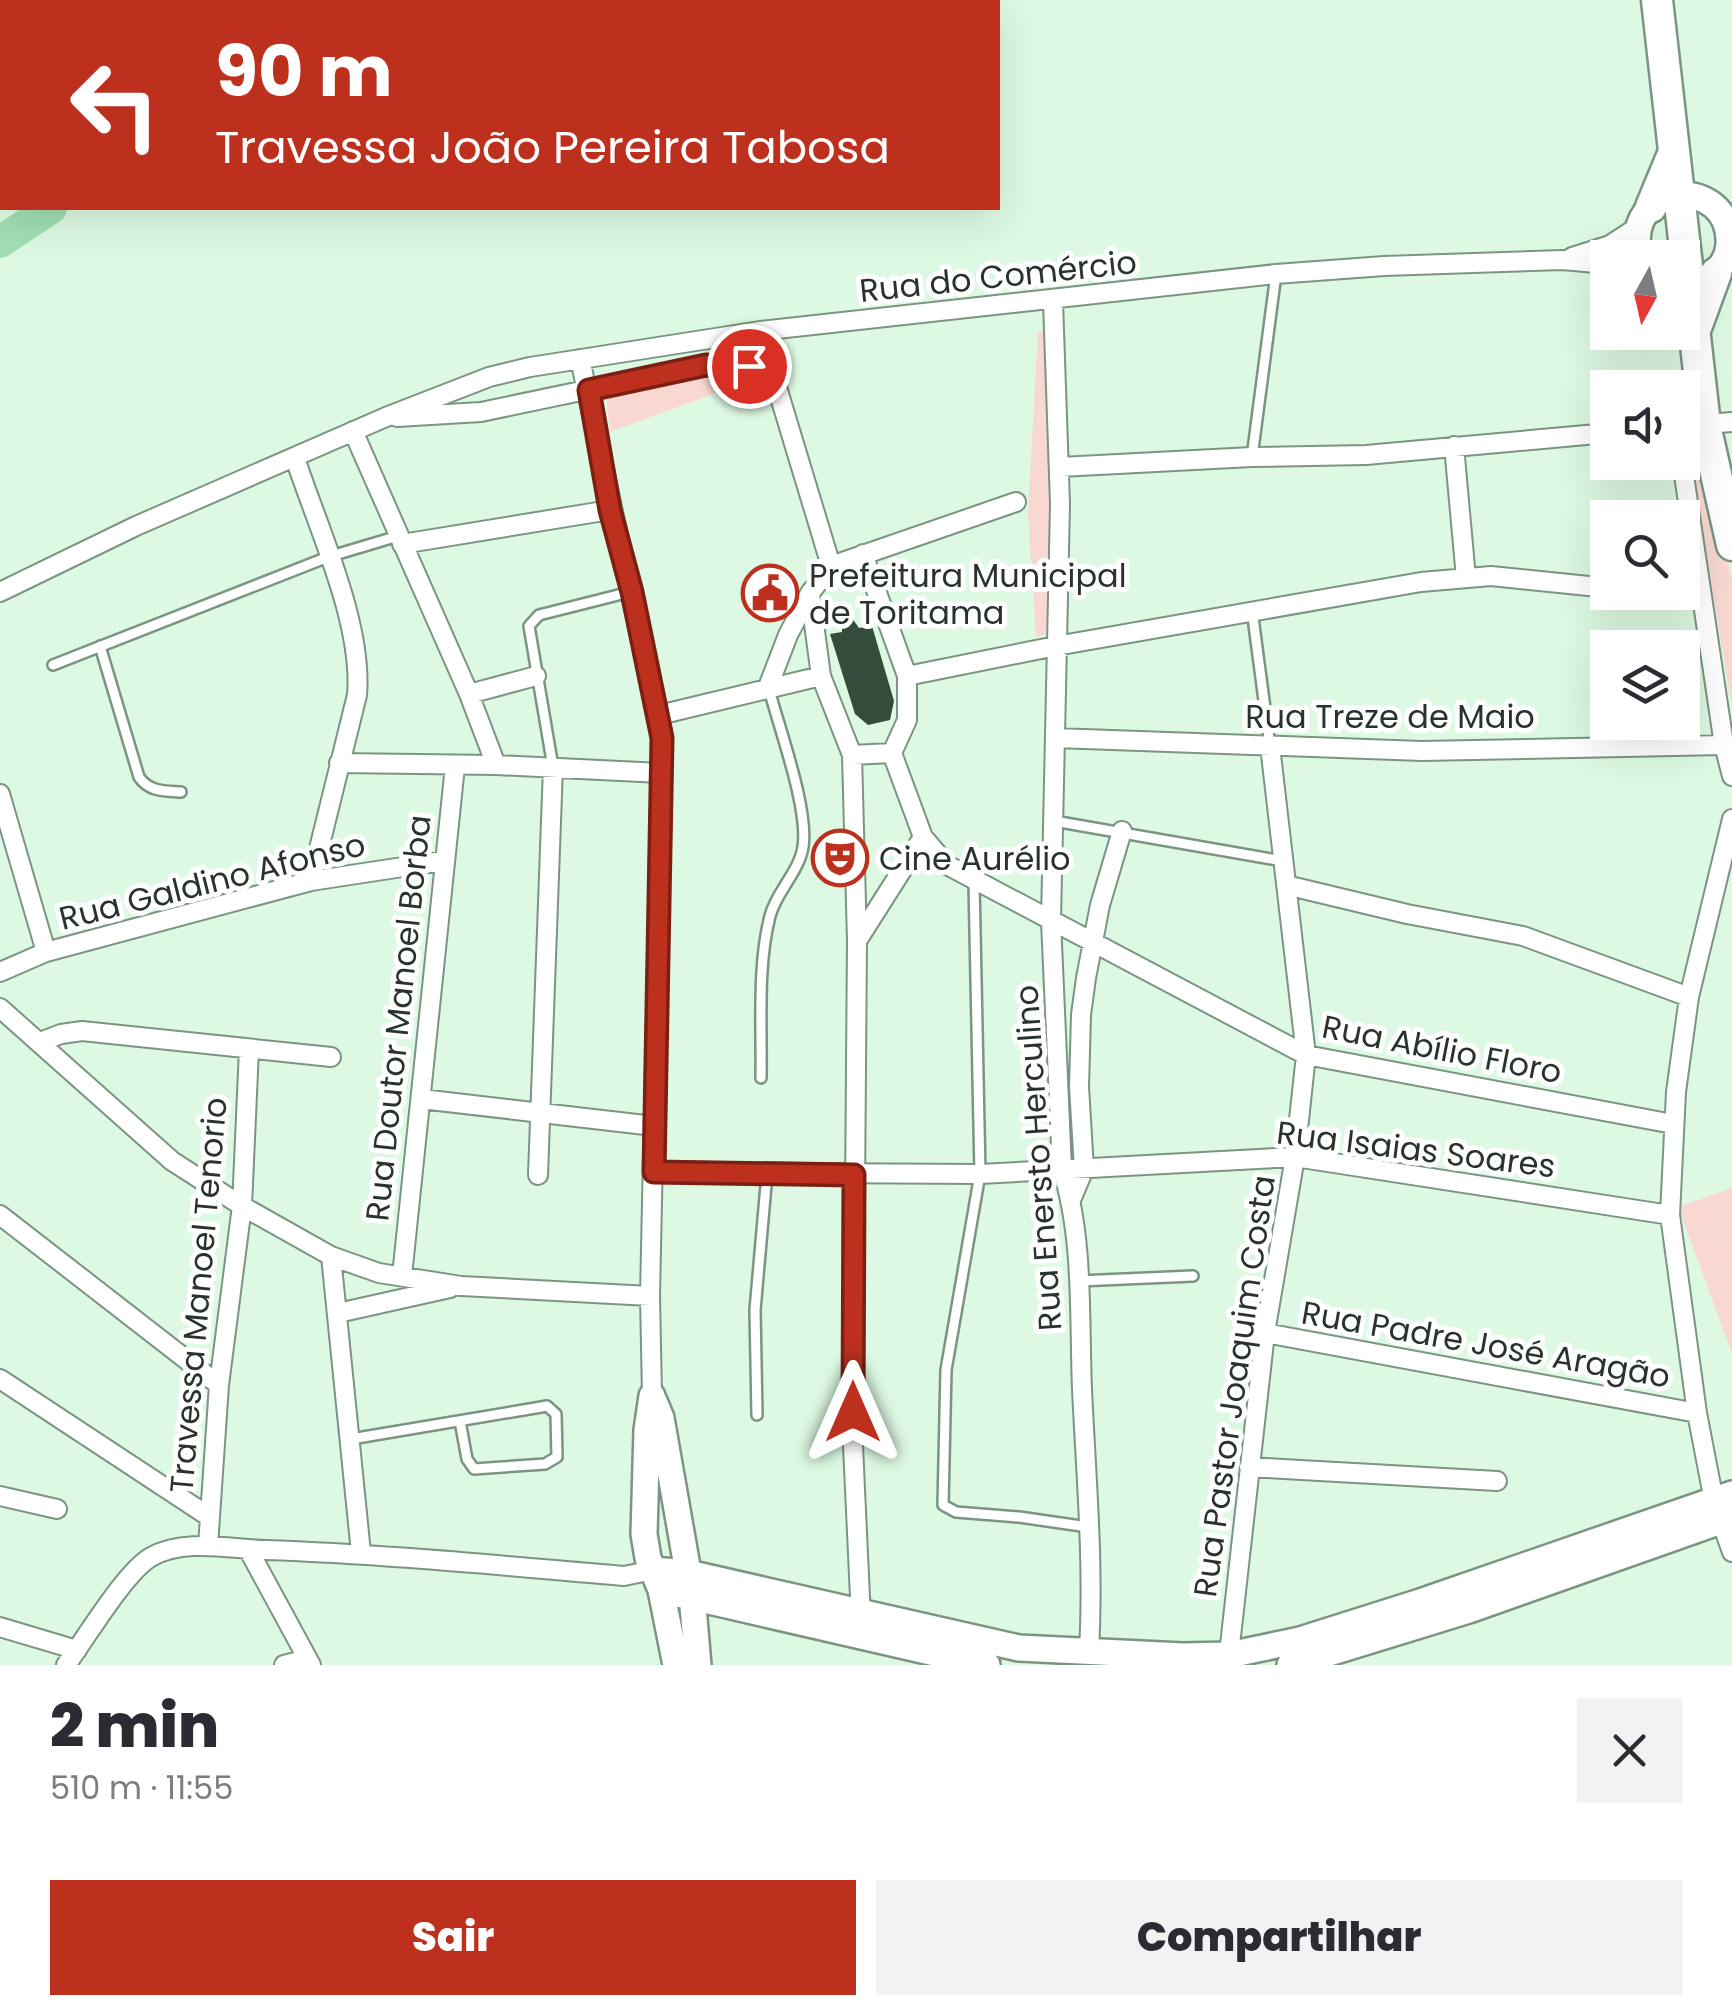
<!DOCTYPE html>
<html lang="pt">
<head>
<meta charset="utf-8">
<style>
  :root { --surface:#fff; --page:#f2f2f3; --text:#2b2b33; --muted:#7c7c81; --accent:#bd301d }
  body { margin:0; font-family:Poppins,sans-serif; background:var(--page); color:var(--text); height:100vh; display:flex; flex-direction:column; font-size:38px; white-space:nowrap }
  * { box-sizing:border-box; margin:0 }
  p { font-size:32px; color:var(--muted) }
  .icon { flex:none; width:55px; height:55px; fill:none; stroke:currentColor; stroke-width:2; stroke-linecap:round; stroke-linejoin:round }
  .map { position:relative; height:1665px; overflow:hidden }
  .details { display:flex; flex-direction:column; background:var(--surface); flex:1 }
  .details>* { flex:none }
  .top-card { position:absolute; left:0px; top:0px; width:1000px; height:210px; box-shadow:0 10px 40px #0002; background:#bd301d; color:#fff; overflow:hidden }
  .needle { width:65px; rotate:188deg }
  .fabs { position:absolute; left:1590px; top:240px; display:grid; gap:20px }
  .fabs a { display:grid; place-items:center; width:110px; height:110px; border-radius:0px; background:var(--surface); box-shadow:0 10px 40px #0002; font-size:50px }
  .pin { position:absolute; display:grid; place-items:center; width:85px; height:85px; color:#fff; margin:-42px; border:5px solid #fff; border-radius:50%; box-shadow:0 2px 10px #0007 }
  .me { position:absolute; width:110px; margin:-55px; rotate:0deg; stroke-linejoin:round; filter:drop-shadow(0 0 8px #0008) }
  .turn { display:flex; align-items:center; gap:35px; height:210px; padding:0 50px; font-size:45px }
  .turn .icon { width:130px; height:130px; stroke-width:2.5 }
  .turn b { display:block; font-size:70px; line-height:85px }
  .round { display:grid; place-items:center; flex:none; width:105px; height:105px; border-radius:0px; background:var(--page) }
  .head { display:flex; align-items:center; justify-content:space-between; height:170px; padding:0 50px }
  h1 { font-size:60px; font-weight:800; line-height:75px }
  .cta { display:flex; gap:20px; margin-top:auto; padding:20px 50px }
  .cta a { flex:1; height:115px; border-radius:0px; background:var(--accent); color:#fff; font-size:40px; font-weight:800; line-height:115px; text-align:center }
  .cta a+a { background:var(--page); color:var(--text) }
  .map>svg:first-child { display:block }
  .green { fill:#f8d8d1 }
  .lines { fill:none; stroke-linecap:round; stroke-linejoin:round }
  .river { stroke:#a1dfb2; stroke-width:32 }
  .building { fill:#344c3b }
  .lane-casing { stroke:#7b9582; stroke-width:14 }
  .street-casing { stroke:#7b9582; stroke-width:22 }
  .secondary-casing { stroke:#7b9582; stroke-width:30 }
  .highway-casing { stroke:#7b9582; stroke-width:35 }
  .lane { stroke:#fff; stroke-width:9 }
  .street { stroke:#fff; stroke-width:18 }
  .secondary { stroke:#fff; stroke-width:25 }
  .highway { stroke:#fff; stroke-width:30 }
  .route-casing { stroke:#7b1f13; stroke-width:25 }
  .route { stroke:#bd301d; stroke-width:18 }
  .labels { text-anchor:middle; dominant-baseline:central; stroke-width:10; stroke-linejoin:round; paint-order:stroke }
  .street-label { font-size:32px; fill:#28332b; stroke:#fefefe }
  .poi-label { font-size:32px; fill:#28332b; stroke:#fefefe; text-anchor:start }
</style>
</head>
<body>
<div class="map">
<svg width="1732" height="1665" viewBox="0 0 1732 1665">
  <rect width="100%" height="100%" fill="#ddf9e3"/>
  <path class="green" d="M1059 331 1067 627 1036 637 1028 514 1038 332Z
    M746 351 754 379 610 432 604 379Z
    M1696 437 1732 578V705L1686 440Z
    M1732 1188V1353L1678 1207Z"/>
  <g class="lines">
    <path class="river" d="M353 2 357 0
      M0 242 51 208"/>
  </g>
  <path class="building" d="M852 618 859 628 872 626 894 701 890 720 868 725 855 714 830 634 842 632V622Z"/>
  <g class="lines">
    <g class="lane-casing">
      <path id="lane" d="M1252 457 1276 274
        M1252 610 1270 746
        M100 646 139 777C149 792 165 791 181 792
        M53 665 328 557 398 536
        M553 767 529 626 539 615 630 592
        M1054 821 1283 861
        M974 882 980 1174 946 1370 943 1505 956 1512 1019 1517 1088 1527
        M761 1078C762 1026 757 967 770 916 776 892 799 872 803 847 809 809 779 728 769 689
        M1078 1281 1193 1276
        M757 1415 755 1310 767 1174
        M351 1439 547 1406 556 1414 557 1457 545 1464 474 1469 467 1459 460 1421"/>
    </g>
    <g class="street-casing">
      <path id="street" d="M1572 257 1610 245 1639 226
        M1053 301 1060 504 1051 921 1062 1169C1084 1238 1079 1317 1082 1389 1086 1476 1094 1563 1089 1650
        M760 331 831 566
        M580 359 662 738 650 1296 652 1396
        M397 417 481 412 705 365 739 367 767 362
        M1682 426 1732 422
        M353 431 469 694 496 765
        M1454 446 1466 578
        M295 458C318 528 363 623 357 695L311 881
        M1682 462 1724 745 1732 776
        M1060 467 1252 457 1366 455 1608 433
        M402 544 610 510
        M863 554 907 676V720L892 753 923 837 947 865 1306 1055 1673 1124
        M0 592 136 526 386 417 489 377 530 367 760 331 1276 274 1384 266 1562 260 1608 264
        M1657 592 1701 595
        M810 594 821 676 852 755 892 753
        M907 676 1056 646 1421 582 1491 576 1608 588
        M768 687 788 635 810 593 831 566 1016 502
        M469 694 536 676
        M659 715 821 676
        M1056 738 1422 751 1724 745
        M852 755 857 941 853 1446 861 1619
        M339 763 496 765 661 773
        M0 794 46 952
        M1732 819 1689 997 1676 1092 1670 1215 1697 1413 1714 1501 1732 1552
        M1286 885 1407 914 1523 936 1689 997
        M857 941 923 837
        M0 972 46 952 311 881 442 861
        M0 1008 172 1161 242 1206 331 1256 379 1273 461 1286 650 1296
        M40 1042 61 1034 82 1031 331 1057
        M421 1099 654 1126
        M654 1172 980 1174 1295 1157 1670 1215
        M538 1175 553 767
        M1071 1200 1084 1169 1079 1087 1081 1015 1086 978 1100 905 1122 831
        M0 1215 219 1385
        M331 1256 361 1553
        M402 1276 455 766
        M338 1313 450 1288
        M1265 1333 1697 1413
        M0 1379 208 1516
        M1249 1467 1497 1481
        M0 1496 57 1509
        M208 1546 219 1385 242 1206 249 1049
        M248 1549 311 1665
        M0 1627 77 1650
        M1228 1663 1265 1333 1295 1157 1306 1055 1270 746
        M66 1665C86 1638 125 1572 151 1557 184 1538 230 1549 265 1550 385 1554 505 1566 624 1576L653 1570
        M284 1665 307 1659"/>
    </g>
    <g class="secondary-casing">
      <path id="secondary" d="M1640 258C1619 180 1732 174 1729 244 1728 261 1717 273 1703 281
        M652 1396 647 1430 644 1534 648 1558 661 1590 676 1665
        M654 1401 661 1418 692 1595 698 1665
        M653 1570 688 1573 1019 1648 1183 1656 1229 1655 1300 1640 1420 1602 1732 1494
        M661 1590 987 1665
        M1290 1665 1469 1610 1732 1517"/>
    </g>
    <g class="highway-casing">
      <path id="highway" d="M1657 0 1705 425 1732 545
        M1651 207 1673 154
        M1697 325 1716 273"/>
    </g>
    <use href="#lane" class="lane"/>
    <use href="#street" class="street"/>
    <use href="#secondary" class="secondary"/>
    <use href="#highway" class="highway"/>
  </g>
  <g class="lines">
    <g class="route-casing">
      <path id="route" d="M749 366 706 365 589 390 610 510 632 592 662 738 654 1172 854 1175 853 1412"/>
    </g>
    <use href="#route" class="route"/>
  </g>
  <defs>
    <g id="civic-ring" transform="scale(2.875)"><circle r="9.5" fill="#fefefe" stroke="#bd301d" stroke-width="1.5"/><path d="M-.6-6.5H3V-4.5H.6V-3L4-1V1h2V6H-6V1h2V-1L-.6-3ZM-1.2 2.5V6h2.4V2.5Z" fill="#bd301d"/></g>
    <g id="theatre-ring" transform="scale(2.875)"><circle r="9.5" fill="#fefefe" stroke="#bd301d" stroke-width="1.5"/><path d="M-5-5.5Q0-4 5-5.5V0Q5 5 0 6Q-5 5-5 0ZM-3.3-2.5H-1v1.5H-3.3ZM1-2.5H3.3v1.5H1ZM-2.8 1Q0 5.5 2.8 1Z" fill="#bd301d"/></g>
  </defs>
  <g fill-rule="evenodd">
    <use href="#civic-ring" x="770" y="593"/>
    <use href="#theatre-ring" x="840" y="858"/>
  </g>
  <g class="labels">
    <g class="street-label">
      <text transform="translate(998 276) rotate(-6)">Rua do Comércio</text>
      <text x="1390" y="716">Rua Treze de Maio</text>
      <text transform="translate(212 881) rotate(-14)">Rua Galdino Afonso</text>
      <text transform="translate(398 1018) rotate(-84)">Rua Doutor Manoel Borba</text>
      <text transform="translate(1442 1049) rotate(11)">Rua Abílio Floro</text>
      <text transform="translate(1416 1149) rotate(7)">Rua Isaias Soares</text>
      <text transform="translate(1038 1158) rotate(-94)">Rua Enersto Herculino</text>
      <text transform="translate(198 1295) rotate(-85)">Travessa Manoel Tenorio</text>
      <text transform="translate(1486 1344) rotate(10)">Rua Padre José Aragão</text>
      <text transform="translate(1234 1386) rotate(-82)">Rua Pastor Joaquim Costa</text>
    </g>
    <g class="poi-label">
      <text x="809" y="575">Prefeitura Municipal<tspan x="809" dy="37">de Toritama</tspan></text>
      <text x="879" y="858">Cine Aurélio</text>
    </g>
  </g>
</svg>
<div class="fabs">
<a><svg class="needle" viewBox="-14 -14 28 28"><path d="M0-13l5 13h-10z" fill="#e53935"/><path d="M0 13l5-13h-10z" fill="#7c7c81"/></svg></a>
<a><svg class="icon" aria-label="sound" viewBox="0 0 24 24"><path d="M4 9h4l5-4v14l-5-4H4zM17 9q2 3 0 6"/></svg></a>
<a><svg class="icon" aria-label="search" viewBox="0 0 24 24"><circle cx="10" cy="10" r="6"/><path d="M15 15l6 6"/></svg></a>
<a><svg class="icon" aria-label="layers" viewBox="0 0 24 24"><path d="M12 4l9 5-9 5-9-5zM3 14l9 5 9-5"/></svg></a>
</div>
<div class="pin" style="left:749px;top:366px;background:#d93025"><svg class="icon" aria-label="arrive" viewBox="0 0 24 24"><path d="M6 21V4h12l-3 4 3 4H6"/></svg></div>
<svg class="me" style="left:853px;top:1412px" viewBox="-20 -20 40 40"><path d="M0-17L14 15 0 8-14 15z" fill="#bd301d" stroke="#fff" stroke-width="4"/></svg>
<div class="top-card">
<div class="turn"><svg class="icon" aria-label="left" viewBox="0 0 24 24"><path d="M17 20v-9H6M10 6l-5 5 5 5"/></svg><div><b>90 m</b>Travessa João Pereira Tabosa</div></div>
</div>
</div>
<section class="details">
<div class="head"><div><h1>2 min</h1><p>510 m · 11:55</p></div><a class="round"><svg class="icon" aria-label="close" viewBox="0 0 24 24"><path d="M6 6l12 12M18 6L6 18"/></svg></a></div>
<div class="cta"><a>Sair</a><a>Compartilhar</a></div>
</section>
</body>
</html>
